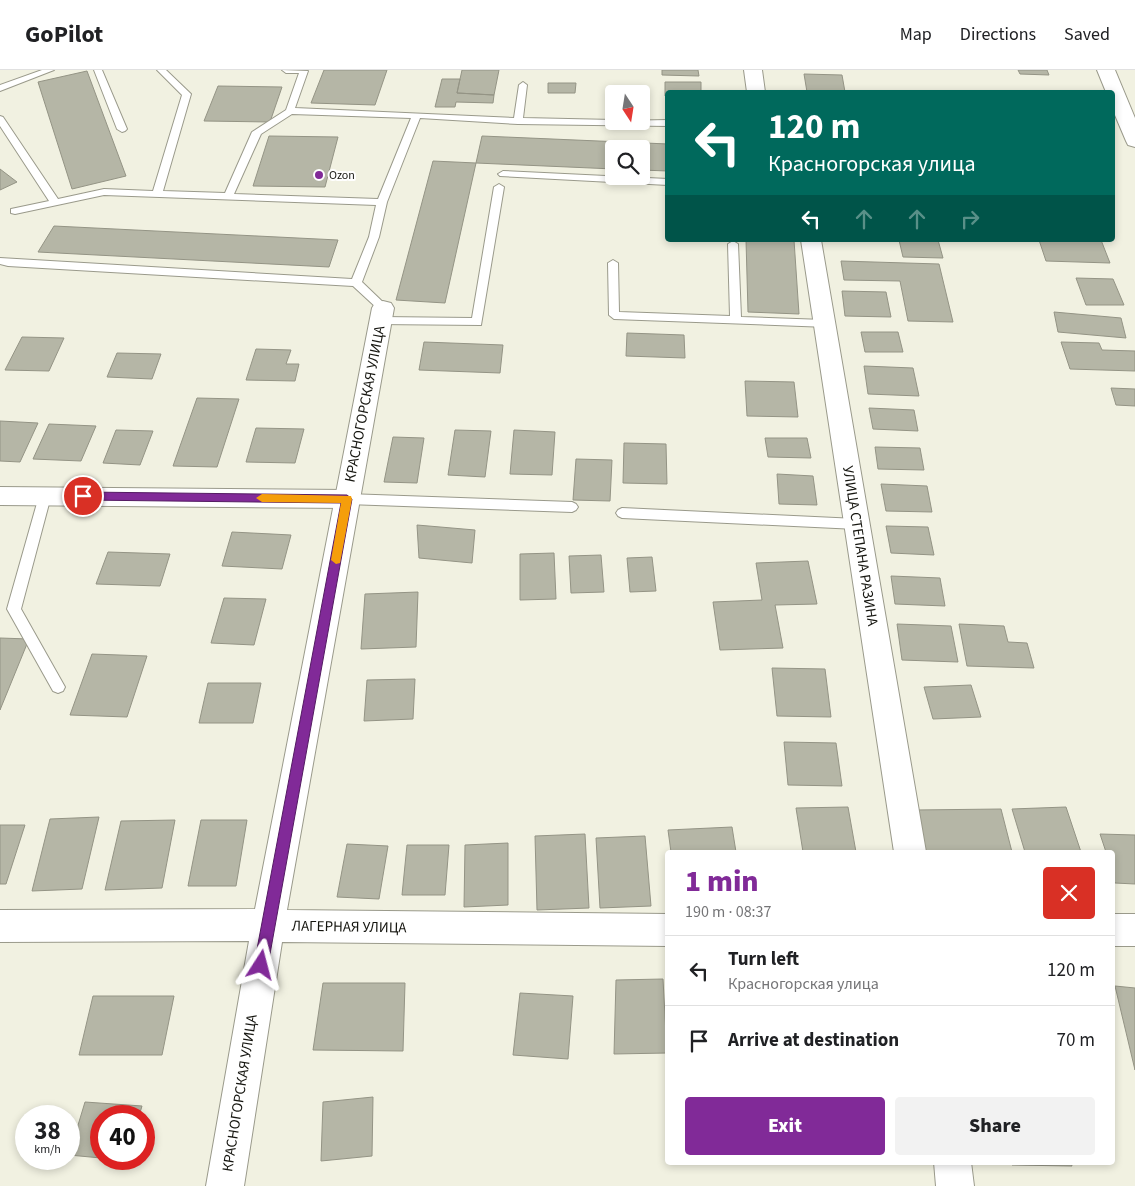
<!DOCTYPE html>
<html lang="en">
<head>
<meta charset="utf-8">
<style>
  :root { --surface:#fff; --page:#f2f2f2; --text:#202124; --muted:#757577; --line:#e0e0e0; --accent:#812a98 }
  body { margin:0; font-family:"Source Sans 3",sans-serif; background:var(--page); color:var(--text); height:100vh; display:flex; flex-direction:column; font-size:19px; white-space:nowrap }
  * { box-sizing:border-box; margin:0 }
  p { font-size:16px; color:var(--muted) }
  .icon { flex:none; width:28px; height:28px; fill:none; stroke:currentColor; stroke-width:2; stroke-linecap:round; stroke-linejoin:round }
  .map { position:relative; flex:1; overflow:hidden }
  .details { position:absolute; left:665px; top:780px; width:450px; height:315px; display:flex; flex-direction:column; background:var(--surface); border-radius:5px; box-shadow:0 2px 8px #0003 }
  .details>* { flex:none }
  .top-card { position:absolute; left:665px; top:20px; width:450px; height:152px; border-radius:5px; box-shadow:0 2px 8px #0003; background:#00695c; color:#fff; overflow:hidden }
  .needle { width:32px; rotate:168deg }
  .buttons { position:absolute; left:605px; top:15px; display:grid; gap:10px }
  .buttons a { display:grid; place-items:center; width:45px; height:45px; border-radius:5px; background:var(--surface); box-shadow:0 2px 8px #0003; font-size:25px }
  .speed { position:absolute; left:15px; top:1035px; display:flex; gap:10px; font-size:25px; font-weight:700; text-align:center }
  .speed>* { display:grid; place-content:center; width:65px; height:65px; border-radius:50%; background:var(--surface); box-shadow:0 2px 8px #0003; line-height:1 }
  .speed small { font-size:12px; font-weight:400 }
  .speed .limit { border:8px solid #d22; background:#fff; color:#111 }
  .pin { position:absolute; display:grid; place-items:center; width:42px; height:42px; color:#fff; margin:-21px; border:2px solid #fff; border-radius:50%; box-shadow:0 1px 5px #0007 }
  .me { position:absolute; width:55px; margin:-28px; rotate:9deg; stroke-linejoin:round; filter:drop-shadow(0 0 4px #0008) }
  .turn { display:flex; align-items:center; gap:18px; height:105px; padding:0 20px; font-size:22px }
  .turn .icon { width:65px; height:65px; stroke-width:2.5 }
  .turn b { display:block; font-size:35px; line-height:42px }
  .lanes { display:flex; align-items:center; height:48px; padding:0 20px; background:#0003; justify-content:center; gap:25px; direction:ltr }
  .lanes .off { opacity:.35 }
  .round { display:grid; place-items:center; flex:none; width:52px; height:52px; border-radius:5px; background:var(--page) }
  .summary { display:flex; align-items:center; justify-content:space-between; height:85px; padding:0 20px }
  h1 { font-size:30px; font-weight:800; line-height:38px; color:var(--accent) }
  .primary-button { display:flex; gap:10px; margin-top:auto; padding:10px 20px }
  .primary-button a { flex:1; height:58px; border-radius:5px; background:var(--accent); color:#fff; font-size:20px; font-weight:800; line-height:58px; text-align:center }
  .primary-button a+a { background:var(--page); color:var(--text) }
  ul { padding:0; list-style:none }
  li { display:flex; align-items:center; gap:15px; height:70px; padding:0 20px; border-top:1px solid var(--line) }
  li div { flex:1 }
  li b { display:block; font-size:19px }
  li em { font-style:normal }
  header { display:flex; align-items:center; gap:30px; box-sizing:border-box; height:70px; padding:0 25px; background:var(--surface); border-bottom:1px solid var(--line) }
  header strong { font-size:24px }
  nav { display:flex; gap:28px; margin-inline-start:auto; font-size:18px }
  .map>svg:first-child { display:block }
  .building { fill:#b5b6a6; stroke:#949485 }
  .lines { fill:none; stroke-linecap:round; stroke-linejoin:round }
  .lane-casing { stroke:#9a9a8b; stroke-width:2 }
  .street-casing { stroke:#9a9a8b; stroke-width:2 }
  .secondary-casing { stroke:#9a9a8b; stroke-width:2 }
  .primary-casing { stroke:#9a9a8b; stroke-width:2 }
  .lane { fill:#fff; fill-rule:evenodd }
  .street { fill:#fff; fill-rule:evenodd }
  .secondary { fill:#fff; fill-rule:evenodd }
  .primary { fill:#fff; fill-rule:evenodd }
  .route { fill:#812a98; stroke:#541b63 }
  .slow { fill:#f59e0b }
  .poi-dot { fill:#812a98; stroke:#fff; stroke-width:2 }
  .labels { text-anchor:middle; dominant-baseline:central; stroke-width:4; stroke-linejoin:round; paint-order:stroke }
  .far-poi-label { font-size:12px; fill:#161610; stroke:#fff; text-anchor:start }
  .street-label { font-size:15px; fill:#161610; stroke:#fff }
</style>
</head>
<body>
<header>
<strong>GoPilot</strong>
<nav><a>Map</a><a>Directions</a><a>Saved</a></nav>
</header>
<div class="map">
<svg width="1135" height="1116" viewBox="0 0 1135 1116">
  <rect width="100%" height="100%" fill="#f1f1e1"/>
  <path class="building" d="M324 0H387L375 35 311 33Z
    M462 0H499L494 25 457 23Z
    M662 0H698L699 6 662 5Z
    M1018 0H1047L1049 5 1020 4Z
    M87 1 126 106 72 119 38 12Z
    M804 4 842 5 845 22H807Z
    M442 9H460L457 23 494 25 493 33 456 32 455 37H435Z
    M665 12H701V22H668V26H665Z
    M548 13H576L575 23H548Z
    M218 16 282 17 270 52 204 51Z
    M269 66 338 67 325 117 253 116Z
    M482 66 668 74V101L641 100V79H614V99L476 93Z
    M433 91 476 93 445 233 396 230Z
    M0 99 17 112 0 120Z
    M54 156 338 170 329 197 38 182Z
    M746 170H794L799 244 748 242Z
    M899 170H938L943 188 903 187Z
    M1039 170H1101L1110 193 1046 191Z
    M841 191 939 194 953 252 908 251 900 211 844 210Z
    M1076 208 1113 209 1124 235H1086Z
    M842 221 886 222 891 247 845 246Z
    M1054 242 1121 248 1126 268 1058 262Z
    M861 262H898L903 282H865Z
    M627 263 684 265 685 288 626 286Z
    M22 267 64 268 49 301 5 300Z
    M424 272 503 275 500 303 419 300Z
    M1061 272 1099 273 1102 280 1135 281V301L1070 299Z
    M256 279 291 280 286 294H299L295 311 246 310Z
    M117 283 161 284 152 309 107 307Z
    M864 296 913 298 919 326 868 324Z
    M745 311 794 312 798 347 747 346Z
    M1111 318 1135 319V336L1116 335Z
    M197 328 239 329 217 397 173 396Z
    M869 338 914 340 918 361 873 359Z
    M0 351 38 353 20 392 0 391Z
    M49 354 96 356 81 391 33 389Z
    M256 358 304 359 295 393 246 392Z
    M116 360 153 361 140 395 103 393Z
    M455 360 491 361 485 407 448 405Z
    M514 360 555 362 552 405 510 404Z
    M393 367 424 368 417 413 384 412Z
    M765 368H807L811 388 768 387Z
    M624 373 666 374 667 414 623 413Z
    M875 377 920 378 924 400 878 399Z
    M576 389 612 390 610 431 573 430Z
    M777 404 813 406 817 435 779 434Z
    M881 414 927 416 932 442 886 441Z
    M417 455 475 460 472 493 419 488Z
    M886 456 928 457 934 485 891 483Z
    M232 462 291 465 282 499 222 496Z
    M108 482 170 484 160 516 96 514Z
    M554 483 556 529 520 530V484Z
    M601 485 604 522 571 523 569 486Z
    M652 487 656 521 630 522 627 488Z
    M808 491 817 534 775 535 783 578 720 580 713 532 762 530 756 493Z
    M891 506 940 508 945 536 895 534Z
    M418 522 416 577 361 579 365 524Z
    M224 528 266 529 254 575 211 573Z
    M897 554 951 556 958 592 902 590Z
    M959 554 1004 556 1008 572 1027 573 1034 598 967 596Z
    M0 568 29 569 0 640Z
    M92 584 147 586 127 647 70 645Z
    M772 598 825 599 831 647 777 646Z
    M415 609 413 649 364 651 367 610Z
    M208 613H261L253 653H199Z
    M971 615 981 647 933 649 924 617Z
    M784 672 836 673 842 716 788 715Z
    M848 737 856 782H803L796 738Z
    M1066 737 1081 782H1025L1012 739Z
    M1001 739 1012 782H923L915 740Z
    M99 747 82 819 32 821 50 749Z
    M175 750 162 818 105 820 121 751Z
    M201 750H247L236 816H188Z
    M0 755H25L6 814H0Z
    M732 757 736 782H671L668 760Z
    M585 764 589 838 537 840 535 766Z
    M1100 764 1135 765V814L1115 813 1112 806V782H1106Z
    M645 766 651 836 600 838 596 768Z
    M508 773V835L464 837 465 775Z
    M347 774 388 776 379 829 337 827Z
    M407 775H449L445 825H402Z
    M663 909 667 983 614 984 616 910Z
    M323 913H405L403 981 313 980Z
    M1115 916 1135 918V1000Z
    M520 923 573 926 568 989 513 985Z
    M93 926H174L162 985H79Z
    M373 1027 372 1086 321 1091 323 1032Z
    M85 1032 142 1036 139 1046H101V1088L69 1085Z
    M1012 1092H1071L1072 1096 1012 1095Z"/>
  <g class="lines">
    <g class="lane-casing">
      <path id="lane" d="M42 0H54L0 21V15Z
        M94 0H102L127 59 125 61 122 62 117 59Z
        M157 0H166L191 24 163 121 225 123 252 62 286 40 299 3H286L282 0 308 1 295 38 514 48 519 15 523 12 527 15 523 48 614 50V51L668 50V56L518 54 420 48 387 132 379 167 362 212 387 236 388 238 383 242 379 240 353 216 8 196 0 194V188L352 209 369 167 376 135 104 125 15 144 11 143V139L49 131 0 56V46L3 47 58 129 104 119 153 121 182 25ZM292 44 411 48 378 129 234 124 261 64Z
        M503 101 668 109V115L500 106 498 104Z
        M499 114 504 117 481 255 377 254 375 251 381 247 472 248 494 117Z
        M733 171 738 174 741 247 824 250 828 251 830 254 828 257 614 249 609 245 608 193 613 190 618 193 619 242 730 246 728 174Z
        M45 421 49 423 51 426 21 539 65 617 63 621 58 623 53 621 7 539 39 426 41 423Z
        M347 424 572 432 576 434 578 437 576 440 572 442 347 434 343 432 341 429 343 426Z
        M622 438 857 449 862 451 863 454 862 457 857 459 622 448 618 446 616 443 618 440Z"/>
    </g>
    <g class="street-casing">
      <path id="street" d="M744 0H762L765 22H747Z
        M801 170H821L926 782H894Z
        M0 417 347 420 356 422 360 429 356 436 347 438 0 435Z
        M934 1092H971L974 1116H936Z"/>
    </g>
    <g class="secondary-casing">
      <path id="secondary" d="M383 231 391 233 394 238 287 840 668 844V876L282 872 244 1116H206L249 871 0 872V840L255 839 372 238 375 233Z
        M1112 844H1135V876H1112Z"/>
    </g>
    <g class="primary-casing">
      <path id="primary" d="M1097 0H1115L1135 48V77L1128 75 1126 71 1112 38V22H1106Z"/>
    </g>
    <use href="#lane" class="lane"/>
    <use href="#street" class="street"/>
    <use href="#secondary" class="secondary"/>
    <use href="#primary" class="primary"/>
  </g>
  <path class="route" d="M83 422 347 425 352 429 268 895 266 900 261 902 256 900 254 895 341 433 83 430 78 426Z"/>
  <path class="slow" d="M262 424 351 426 352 429 340 493 336 494 331 490 341 433 262 432 256 428Z"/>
  <circle class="poi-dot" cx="319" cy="105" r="5"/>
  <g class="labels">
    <g class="far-poi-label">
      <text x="329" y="105">Ozon</text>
    </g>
    <g class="street-label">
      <text transform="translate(365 334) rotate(-79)">КРАСНОГОРСКАЯ УЛИЦА</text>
      <text transform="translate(860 476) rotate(81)">УЛИЦА СТЕПАНА РАЗИНА</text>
      <text transform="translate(349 857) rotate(1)">ЛАГЕРНАЯ УЛИЦА</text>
      <text transform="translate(240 1023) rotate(-81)">КРАСНОГОРСКАЯ УЛИЦА</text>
    </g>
  </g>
</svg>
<div class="buttons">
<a><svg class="needle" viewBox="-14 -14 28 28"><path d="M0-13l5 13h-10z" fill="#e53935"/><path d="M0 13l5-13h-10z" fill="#757577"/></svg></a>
<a><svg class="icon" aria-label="search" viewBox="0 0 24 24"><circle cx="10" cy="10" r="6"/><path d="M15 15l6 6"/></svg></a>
</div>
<div class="speed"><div>38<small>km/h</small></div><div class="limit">40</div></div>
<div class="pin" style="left:83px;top:426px;background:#d93025"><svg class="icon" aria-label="arrive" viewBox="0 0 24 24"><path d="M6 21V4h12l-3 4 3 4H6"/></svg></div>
<svg class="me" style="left:261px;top:895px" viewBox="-20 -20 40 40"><path d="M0-17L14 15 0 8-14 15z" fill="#812a98" stroke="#fff" stroke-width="4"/></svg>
<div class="top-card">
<div class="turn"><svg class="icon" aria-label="left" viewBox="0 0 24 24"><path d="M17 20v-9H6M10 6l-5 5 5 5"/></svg><div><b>120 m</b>Красногорская улица</div></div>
<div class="lanes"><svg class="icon" aria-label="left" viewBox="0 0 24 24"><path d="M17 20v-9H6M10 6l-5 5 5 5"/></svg><svg class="icon off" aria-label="ahead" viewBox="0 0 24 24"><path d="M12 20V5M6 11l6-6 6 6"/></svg><svg class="icon off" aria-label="ahead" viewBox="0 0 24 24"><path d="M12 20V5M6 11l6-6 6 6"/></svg><svg class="icon off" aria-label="right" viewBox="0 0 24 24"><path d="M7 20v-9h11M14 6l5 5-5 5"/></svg></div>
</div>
<section class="details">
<div class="summary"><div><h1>1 min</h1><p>190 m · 08:37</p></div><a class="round" style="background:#d93025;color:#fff"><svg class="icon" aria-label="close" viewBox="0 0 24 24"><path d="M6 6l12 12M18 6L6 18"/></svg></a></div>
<ul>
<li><svg class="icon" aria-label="left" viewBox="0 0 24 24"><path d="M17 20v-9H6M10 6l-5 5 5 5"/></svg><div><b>Turn left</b><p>Красногорская улица</p></div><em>120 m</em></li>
<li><svg class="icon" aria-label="arrive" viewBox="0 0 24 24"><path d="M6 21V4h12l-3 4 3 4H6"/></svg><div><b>Arrive at destination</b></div><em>70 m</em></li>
</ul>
<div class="primary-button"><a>Exit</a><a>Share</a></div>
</section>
</div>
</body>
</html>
